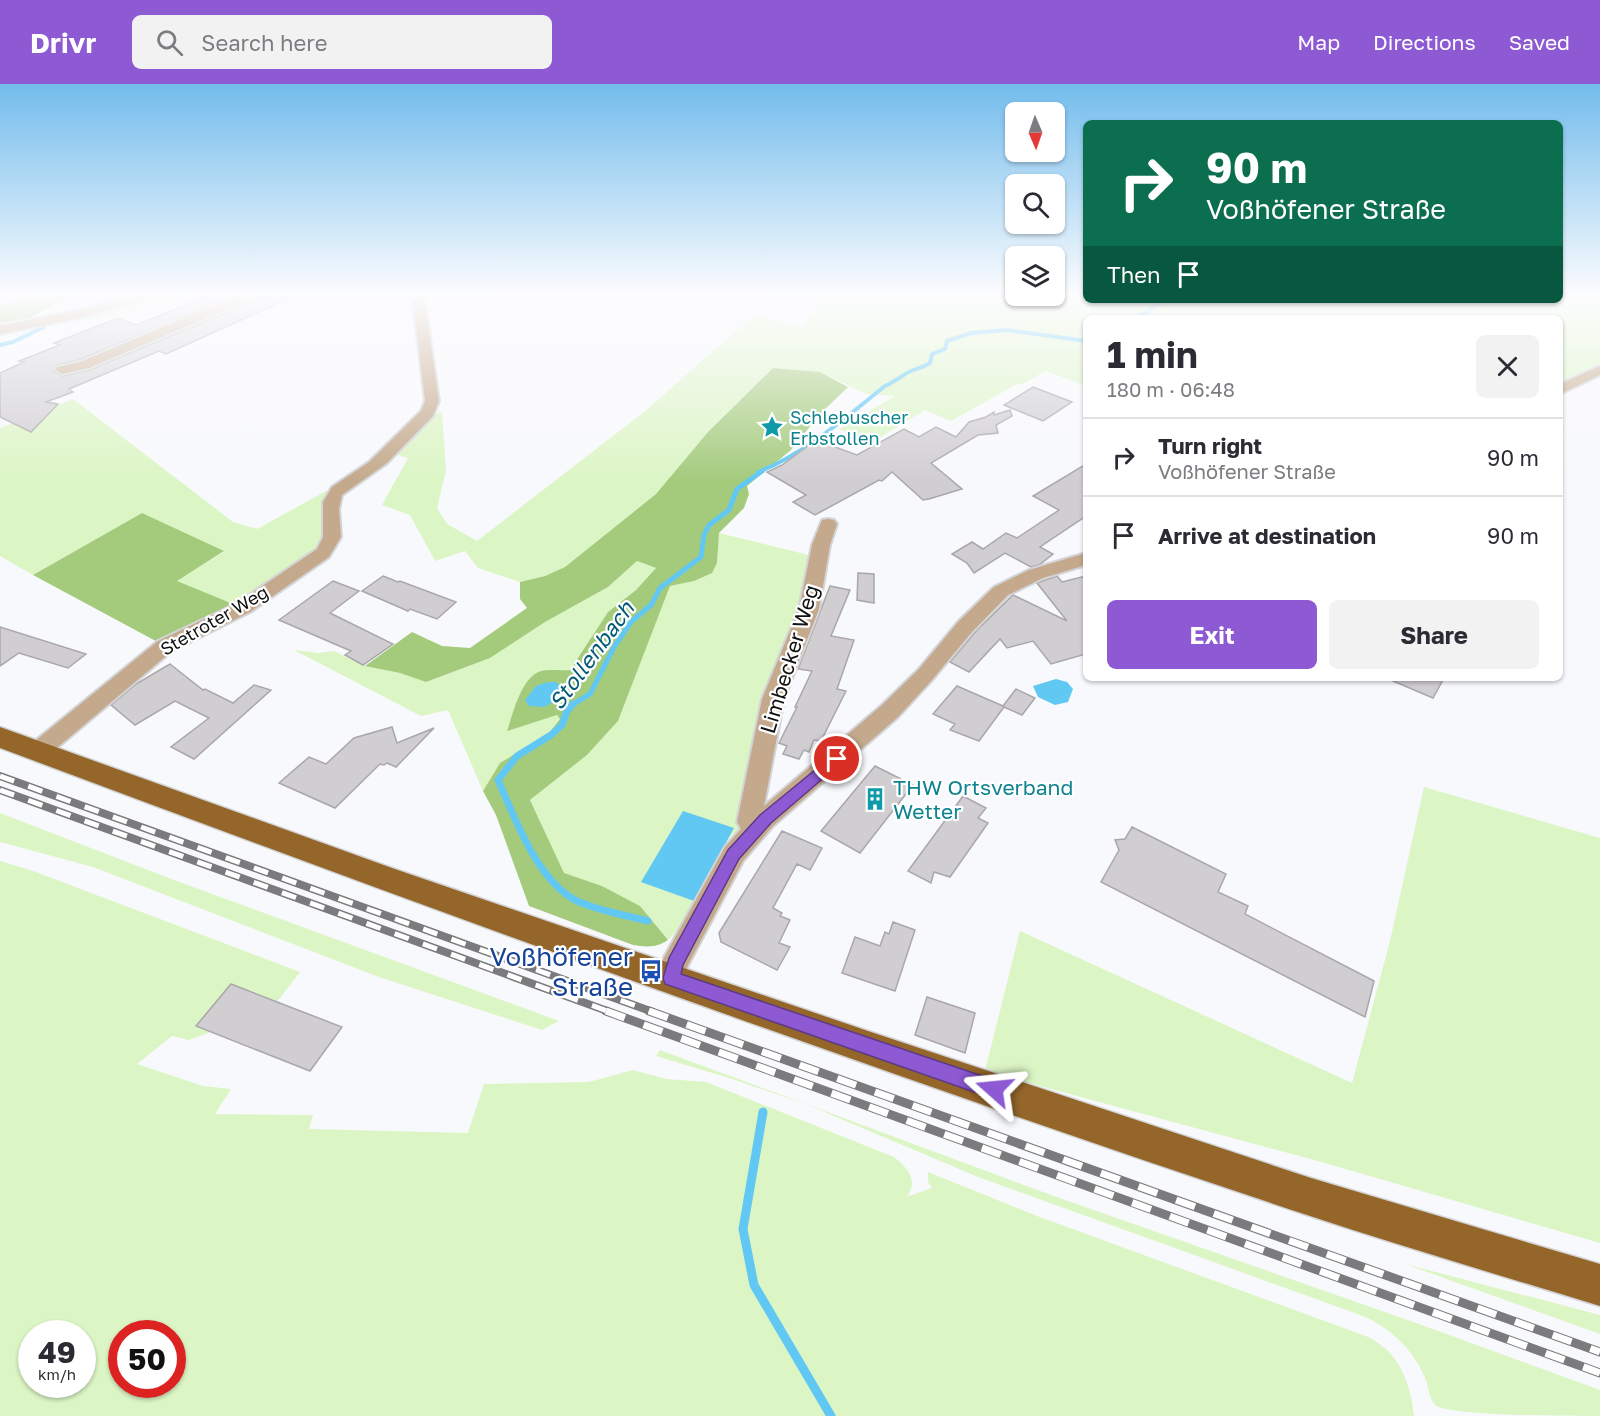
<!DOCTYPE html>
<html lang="en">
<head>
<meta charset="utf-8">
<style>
  :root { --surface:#fff; --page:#f2f2f3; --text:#2b2b33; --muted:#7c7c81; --line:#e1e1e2; --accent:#8e5ad3 }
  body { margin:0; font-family:"Golos Text",sans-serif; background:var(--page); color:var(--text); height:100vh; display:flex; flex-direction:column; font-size:22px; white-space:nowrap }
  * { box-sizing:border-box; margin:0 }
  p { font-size:20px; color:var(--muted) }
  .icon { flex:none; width:33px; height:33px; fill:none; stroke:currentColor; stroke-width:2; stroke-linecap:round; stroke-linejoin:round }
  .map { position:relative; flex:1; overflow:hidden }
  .drawer { position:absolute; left:1083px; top:231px; width:480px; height:366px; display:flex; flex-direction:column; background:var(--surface); border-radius:9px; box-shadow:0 2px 4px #0004 }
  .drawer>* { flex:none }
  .guide { position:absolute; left:1083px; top:36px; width:480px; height:183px; border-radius:9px; box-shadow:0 2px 4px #0004; background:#0b6e4f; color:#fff; overflow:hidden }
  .needle { width:39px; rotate:178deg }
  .buttons { position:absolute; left:1005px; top:18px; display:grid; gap:12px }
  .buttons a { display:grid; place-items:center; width:60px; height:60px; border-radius:9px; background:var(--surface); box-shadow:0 2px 4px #0004; font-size:30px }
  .speed { position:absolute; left:18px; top:1236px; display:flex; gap:12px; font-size:30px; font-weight:700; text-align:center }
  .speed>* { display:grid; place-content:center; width:78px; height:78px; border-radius:50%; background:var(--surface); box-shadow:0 2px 4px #0004; line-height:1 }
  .speed small { font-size:15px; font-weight:400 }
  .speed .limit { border:9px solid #d22; background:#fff; color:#111 }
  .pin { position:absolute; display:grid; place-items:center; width:51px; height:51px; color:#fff; margin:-26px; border:3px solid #fff; border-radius:50%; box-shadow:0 2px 6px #0007 }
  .me { position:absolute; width:66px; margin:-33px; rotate:288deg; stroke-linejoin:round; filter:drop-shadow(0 0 4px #0008) }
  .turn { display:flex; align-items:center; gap:21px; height:126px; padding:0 24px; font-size:27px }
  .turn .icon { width:78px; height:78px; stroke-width:2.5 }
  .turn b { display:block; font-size:42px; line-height:51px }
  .then { display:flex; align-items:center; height:57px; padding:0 24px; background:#0003; gap:12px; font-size:22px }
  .round { display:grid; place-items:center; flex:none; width:63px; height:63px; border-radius:9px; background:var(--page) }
  .summary { display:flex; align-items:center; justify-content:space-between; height:102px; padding:0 24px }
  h1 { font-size:36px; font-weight:700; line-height:45px }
  .button { display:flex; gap:12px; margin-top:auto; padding:12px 24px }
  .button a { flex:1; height:69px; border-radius:9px; background:var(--accent); color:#fff; font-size:24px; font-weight:700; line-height:69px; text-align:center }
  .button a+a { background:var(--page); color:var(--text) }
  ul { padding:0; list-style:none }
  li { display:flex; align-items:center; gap:18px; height:78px; padding:0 24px; border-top:2px solid var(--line) }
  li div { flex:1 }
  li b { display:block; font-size:22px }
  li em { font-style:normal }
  header { display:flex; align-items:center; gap:36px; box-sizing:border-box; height:84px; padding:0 30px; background:var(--accent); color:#fff }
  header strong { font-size:28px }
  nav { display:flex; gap:33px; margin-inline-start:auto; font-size:21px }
  .search { width:420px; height:54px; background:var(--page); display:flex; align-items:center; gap:15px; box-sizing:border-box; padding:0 21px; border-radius:9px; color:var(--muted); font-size:22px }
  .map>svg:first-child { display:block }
  .green { fill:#dcf5c5; fill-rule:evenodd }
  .forest { fill:#a4cb7c }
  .water { fill:#61c7f3 }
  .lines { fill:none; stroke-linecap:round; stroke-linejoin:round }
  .stream-far3 { stroke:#61c7f3; stroke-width:4 }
  .stream-far2 { stroke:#61c7f3; stroke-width:5 }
  .stream-far1 { stroke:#61c7f3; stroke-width:7 }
  .stream { stroke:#61c7f3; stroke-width:9 }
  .building { fill:#d1ced1; stroke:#aaa7aa; stroke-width:1.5 }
  .minor-casing { stroke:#d3d4d7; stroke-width:4 }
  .major-casing { stroke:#d3d4d7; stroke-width:3 }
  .minor { fill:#c4a98c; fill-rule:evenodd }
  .major { fill:#946629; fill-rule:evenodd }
  .rail-far1-casing { stroke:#7b7b7d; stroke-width:8 }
  .rail-casing { stroke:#7b7b7d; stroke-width:9 }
  .rail-far1 { stroke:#fff; stroke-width:5; stroke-dasharray:15; stroke-linecap:butt }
  .rail { stroke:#fff; stroke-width:7; stroke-dasharray:20; stroke-linecap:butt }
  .route { fill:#8e5ad3; stroke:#5c3a89; stroke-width:1.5 }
  .labels { text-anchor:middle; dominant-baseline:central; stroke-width:4.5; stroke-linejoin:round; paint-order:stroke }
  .far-culture-label { font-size:18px; fill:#0d838f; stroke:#fff; text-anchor:start }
  .far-street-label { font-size:18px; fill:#121213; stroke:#fff }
  .street-label { font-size:21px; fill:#121213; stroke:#fff }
  .culture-label { font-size:21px; fill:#0d838f; stroke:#fff; text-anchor:start }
  .water-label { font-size:22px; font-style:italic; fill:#005976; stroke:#fff }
  .near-transit-label { font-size:26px; fill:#164399; stroke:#fff; text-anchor:end }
</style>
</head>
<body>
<header>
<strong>Drivr</strong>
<div class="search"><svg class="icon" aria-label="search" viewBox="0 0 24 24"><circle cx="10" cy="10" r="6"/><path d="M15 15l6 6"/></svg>Search here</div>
<nav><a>Map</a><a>Directions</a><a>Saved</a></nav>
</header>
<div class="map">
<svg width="1600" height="1332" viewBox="0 0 1600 1332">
  <rect width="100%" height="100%" fill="#f8f9fc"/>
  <path class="green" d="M172 210H189L128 229 82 238 86 233Z
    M829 210H1086V216H1560V210H1600V279L1560 301V234H1086V302L1046 287 1021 301 1017 300 951 337 925 326 871 359 839 345 900 309 895 312 866 310 820 288 773 284 708 348 656 410 565 483 545 492 520 498 478 484 465 467 435 477 410 431 382 421 408 374 391 369 426 335 442 327 446 386 437 424 447 440 477 457 644 328 755 230 801 243Z
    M73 315 233 438 257 445 328 406 335 405 327 461 243 524 176 497 224 468 142 429 33 491 0 472V344Z
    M719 449 813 472 810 507 771 608 739 746 730 753 680 844 668 856 640 822 602 802 564 790 530 716 587 671 618 637 670 502 694 497 717 479Z
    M637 477 656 484 636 506 608 528 570 586 541 587 508 646 557 631 560 635 549 649 500 679 483 707 448 626 421 632 294 566 318 569 334 567 363 581 400 589 426 598 490 574 545 538 608 503Z
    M1424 703 1600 754V1159L1325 1079 985 987 1020 847 1352 999 1390 857Z
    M0 729 174 796 559 937 542 946 379 893 93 783 0 758Z
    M0 777 33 787 300 888 277 918 231 900 211 948 189 956 172 952 137 980 203 1002 231 1005 215 1030 313 1031 309 1045 468 1049 484 1000 589 998 633 986 666 995 706 998 894 1073C907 1083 920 1098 906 1113L932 1104 928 1098V1088L1037 1132 1371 1254C1377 1259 1385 1263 1390 1269 1405 1285 1412 1311 1414 1332H0ZM32 1250H82V1300H32ZM122 1250H172V1300H122Z
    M660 966 1054 1112 1419 1240 1600 1306V1332C1569 1332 1456 1332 1436 1322 1429 1315 1429 1305 1426 1296 1414 1266 1392 1245 1363 1232L978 1093 808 1021 729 994 656 972Z
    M1405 1180 1600 1231V1250Z"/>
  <path class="forest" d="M46 210H79L67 214 30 234 0 239V222Z
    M773 284 820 288 848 303 821 329 791 366 747 402 749 410 744 424 719 449 717 479 712 489 694 497 670 502 618 637 587 671 530 716 564 789 602 802 640 822 668 856C656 864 647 863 633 861L529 822 496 731 483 707 500 679 549 649 560 635 557 631 507 647C513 630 521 593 541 587 550 585 561 587 570 586L608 528 636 506 656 484 637 477 608 503 545 538 490 574 426 598 400 589 365 582 412 548 442 562 470 564 527 524 520 515V498L545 492 565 483 656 410 708 348Z
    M142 429 224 467 177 497 243 524 165 562 33 491Z"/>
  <path class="water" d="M1056 595 1067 598 1073 605 1068 618 1055 621 1038 613 1033 602Z
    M548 598H555L562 602 564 606 561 614 544 623 529 622 525 616 536 602Z
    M683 727 734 744 694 817 641 798Z"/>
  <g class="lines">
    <path class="stream-far3" d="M1136 234 1166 216
      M0 261 13 258 44 243
      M758 388C805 370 846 333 885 302 895 298 902 291 911 287 918 284 924 283 930 279L932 270 945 265 947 257 971 249 1007 246 1086 257"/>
    <path class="stream-far2" d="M572 621 590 610 614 563 631 538 651 521 660 504 701 473 704 451 709 441 729 426 737 405 762 387"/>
    <path class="stream-far1" d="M573 620 567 627 562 641 551 651 517 672 498 696C515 734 537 797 577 817 599 827 625 831 648 837"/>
    <path class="stream" d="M763 1028 743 1145 754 1201 831 1332"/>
  </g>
  <path class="building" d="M213 210H239L79 276 57 281 53 287 62 292 89 286 271 210H299L166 270 159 267 69 305 73 308 46 318 58 320 31 348 0 333V289L24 278 19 277 60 261 54 259 118 234 136 241Z
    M1033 303 1072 318 1043 337 1004 321Z
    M1010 326 1012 332 996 341 998 349 978 351 931 379 962 405 929 415 923 416 892 388 882 397 879 396 815 431 793 418 806 411 767 388 782 381 816 356 857 371 904 345 919 353 936 343 956 353 969 338 986 333 994 328V331Z
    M1086 380V432L1040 463 1053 470 1039 481 1031 483 1005 469 974 489 967 479 952 470 972 458 983 465 1006 449 1017 454 1059 426 1033 412Z
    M858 489 874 490V519L857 516Z
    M383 492 398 498 400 497 456 518 437 535 410 525 408 527 362 507Z
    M1057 492 1062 498 1086 492V570L1051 580 1033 557 1007 564 1000 555 969 588 950 578 977 546 1013 511 1067 537 1037 499Z
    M333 497 359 507 330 529 393 560 363 581 345 571 351 567 279 536Z
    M830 502 850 506 831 552 854 556 837 605 846 607 821 657 814 656 809 668 804 666 799 675 783 670 787 662 779 659 797 623H795L812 587 798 585Z
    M0 543 86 570 68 584 19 569 0 582Z
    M170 580 203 606 205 605 233 619 254 601 271 606 194 675 171 663 209 634 175 617 135 641 111 621 136 600Z
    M1386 594H1444L1433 614Z
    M957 602 1003 622 1016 605 1035 614 1022 631 1004 623 979 657 950 646 955 640 933 630Z
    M392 643 397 659 434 644 396 683 387 679 384 681 380 680 335 724 279 699 309 673 326 680 354 654Z
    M875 682 913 701 860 769 821 747Z
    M963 712 986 724 978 734 988 739 950 793 934 788 931 799 908 787Z
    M1132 743 1226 790 1218 808 1248 822 1245 830 1374 897 1365 933 1101 798 1119 766 1115 756 1125 755Z
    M782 747 822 764 810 786 797 780 773 824 782 829 780 832 790 836 779 859 790 863 777 886 721 858 719 849Z
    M893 838 915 846 895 907 842 889 855 853 880 862 885 848 889 850Z
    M231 900 277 918 342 943 310 987 196 942Z
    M927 913 975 929 965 969 915 951Z"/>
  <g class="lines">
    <g class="minor-casing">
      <path id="minor" d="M138 210H160L84 233 0 250V242L83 225Z
        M248 210H269L230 224 89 284 62 290 55 286 57 283 80 278 222 218Z
        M412 210H424L439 317 433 332 387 379 342 411 339 425 341 453 329 473 250 528 172 567 46 673 38 676 30 673 27 667 30 661 158 557 236 520 317 465 323 453V418L332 403 369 378 421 327 425 317Z
        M1600 282V291L1560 310V300Z
        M828 435 834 436 837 440 830 461 819 525 784 615 764 722 882 621 918 586 958 538 994 503 1029 486 1086 469V481L1043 494 1008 511 972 548 932 596 898 633 773 742 743 777 688 881 681 903 671 907 661 903 657 894 661 879 725 763 741 745 737 738 762 615 799 525 812 461 822 436Z"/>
    </g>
    <g class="major-casing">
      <path id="major" d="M0 643 392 784 868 947 1311 1094 1600 1180V1222C1502 1192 1404 1163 1307 1131 868 985 433 826 0 664Z"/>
    </g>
    <use href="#minor" class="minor"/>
    <use href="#major" class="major"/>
    <g class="rail-far1-casing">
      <path id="rail-far1" d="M0 692 653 928
        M0 706 610 928"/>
    </g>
    <g class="rail-casing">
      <path id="rail" d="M606 927 1600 1289
        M649 927 1600 1268"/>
    </g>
    <use href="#rail-far1" class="rail-far1"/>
    <use href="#rail" class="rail"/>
  </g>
  <linearGradient id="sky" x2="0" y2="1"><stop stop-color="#72bcec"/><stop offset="0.53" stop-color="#fcfcfe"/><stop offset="1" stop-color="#fcfcfe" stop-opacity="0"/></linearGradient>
  <rect width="1600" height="397" fill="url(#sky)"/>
  <path class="route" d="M837 670 843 675 841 679 771 739 739 775 683 881 681 890 994 996 1000 999 1003 1005 1000 1012 994 1015 665 900 663 894 669 874 728 766 760 731 832 672Z"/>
  <defs>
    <g id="sight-bare" transform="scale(1.8)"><path d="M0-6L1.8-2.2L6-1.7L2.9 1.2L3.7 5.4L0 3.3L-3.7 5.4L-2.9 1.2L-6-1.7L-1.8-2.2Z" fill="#0f9aa8" stroke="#fff" stroke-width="2.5" paint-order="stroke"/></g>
    <g id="building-bare" transform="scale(1.8)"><path d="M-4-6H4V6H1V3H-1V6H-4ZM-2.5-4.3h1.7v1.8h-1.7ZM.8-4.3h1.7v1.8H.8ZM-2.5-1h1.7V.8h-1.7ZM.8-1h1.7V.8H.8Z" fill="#0f9aa8" stroke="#fff" stroke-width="2.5" paint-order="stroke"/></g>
    <g id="bus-bare" transform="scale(1.8)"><path d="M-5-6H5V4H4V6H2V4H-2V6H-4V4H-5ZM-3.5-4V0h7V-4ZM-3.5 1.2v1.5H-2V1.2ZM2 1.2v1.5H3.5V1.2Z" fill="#1a4fb4" stroke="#fff" stroke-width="2.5" paint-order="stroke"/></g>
  </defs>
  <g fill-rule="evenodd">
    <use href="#sight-bare" x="772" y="343"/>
    <use href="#building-bare" x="875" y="715"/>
    <use href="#bus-bare" x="651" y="887"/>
  </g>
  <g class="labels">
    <g class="far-culture-label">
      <text x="790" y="333">Schlebuscher<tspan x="790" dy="21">Erbstollen</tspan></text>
    </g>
    <g class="far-street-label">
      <text transform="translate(214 536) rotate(-30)">Stetroter Weg</text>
    </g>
    <g class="street-label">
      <text transform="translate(789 575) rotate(-73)">Limbecker Weg</text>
    </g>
    <g class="culture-label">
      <text x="893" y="703">THW Ortsverband<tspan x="893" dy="24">Wetter</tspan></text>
    </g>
    <g class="water-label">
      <text transform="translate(591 571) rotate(-54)">Stollenbach</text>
    </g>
    <g class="near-transit-label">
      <text x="633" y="872">Voßhöfener<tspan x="633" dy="30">Straße</tspan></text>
    </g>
  </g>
</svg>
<div class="buttons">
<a><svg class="needle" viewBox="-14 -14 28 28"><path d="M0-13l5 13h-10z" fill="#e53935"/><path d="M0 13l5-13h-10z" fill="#7c7c81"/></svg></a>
<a><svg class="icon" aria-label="search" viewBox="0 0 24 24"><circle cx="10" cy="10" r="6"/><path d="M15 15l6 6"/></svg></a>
<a><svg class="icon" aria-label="layers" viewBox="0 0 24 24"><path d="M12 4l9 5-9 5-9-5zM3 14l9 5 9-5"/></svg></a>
</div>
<div class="speed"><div>49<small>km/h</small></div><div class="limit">50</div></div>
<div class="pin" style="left:837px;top:675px;background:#d93025"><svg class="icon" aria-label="arrive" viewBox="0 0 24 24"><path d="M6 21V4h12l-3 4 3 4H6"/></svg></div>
<svg class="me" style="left:994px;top:1005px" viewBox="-20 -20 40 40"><path d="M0-17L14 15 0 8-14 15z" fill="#8e5ad3" stroke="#fff" stroke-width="4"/></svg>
<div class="guide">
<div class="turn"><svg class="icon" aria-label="right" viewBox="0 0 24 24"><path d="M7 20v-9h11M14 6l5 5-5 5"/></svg><div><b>90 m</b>Voßhöfener Straße</div></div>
<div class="then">Then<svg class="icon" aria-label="arrive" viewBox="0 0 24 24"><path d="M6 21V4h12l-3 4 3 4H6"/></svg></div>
</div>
<section class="drawer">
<div class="summary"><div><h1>1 min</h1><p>180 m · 06:48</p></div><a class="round"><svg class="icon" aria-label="close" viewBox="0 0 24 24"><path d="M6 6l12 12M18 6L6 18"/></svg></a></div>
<ul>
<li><svg class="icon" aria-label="right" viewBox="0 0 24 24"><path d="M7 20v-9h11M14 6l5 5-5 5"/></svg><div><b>Turn right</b><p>Voßhöfener Straße</p></div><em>90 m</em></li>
<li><svg class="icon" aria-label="arrive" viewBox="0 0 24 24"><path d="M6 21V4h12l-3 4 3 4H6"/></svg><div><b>Arrive at destination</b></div><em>90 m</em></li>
</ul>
<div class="button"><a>Exit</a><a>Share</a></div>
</section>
</div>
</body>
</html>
